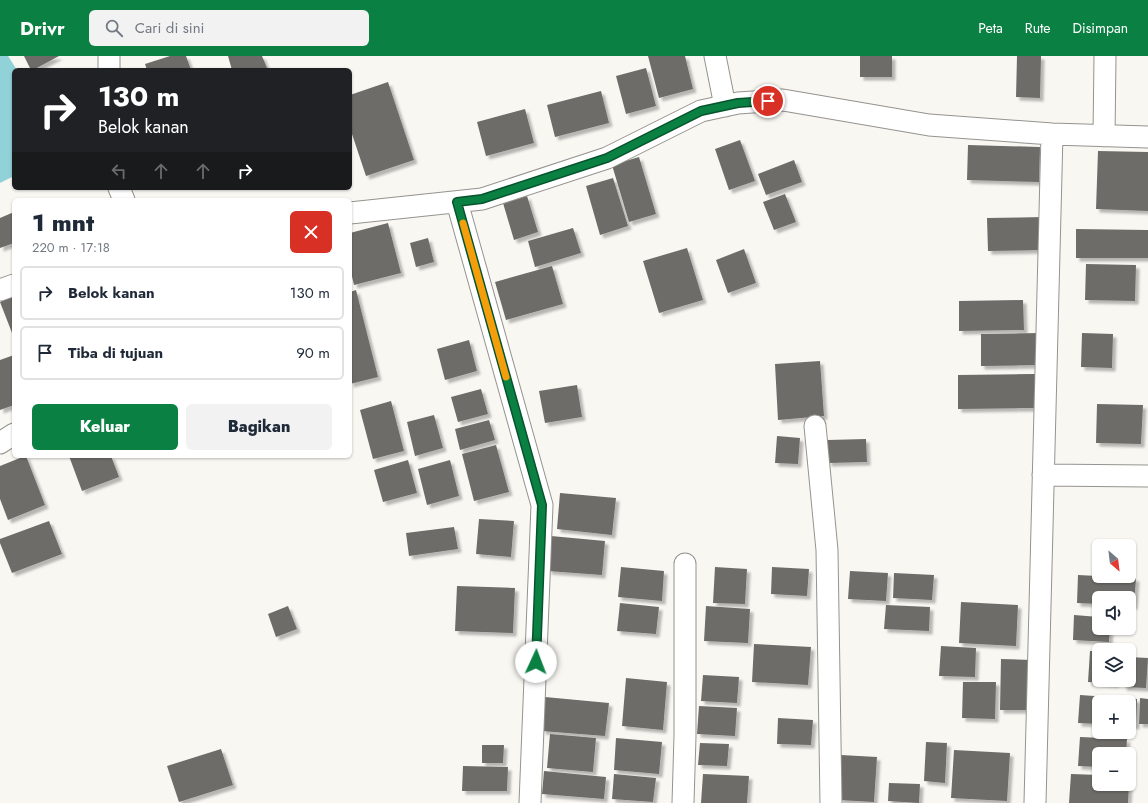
<!DOCTYPE html>
<html lang="id">
<head>
<meta charset="utf-8">
<style>
  :root { --surface:#fff; --page:#f2f2f3; --text:#1f2937; --muted:#747a83; --line:#e0e1e3; --accent:#0b8043 }
  body { margin:0; font-family:Jost,sans-serif; background:var(--page); color:var(--text); height:100vh; display:flex; flex-direction:column; font-size:15px; white-space:nowrap }
  * { box-sizing:border-box; margin:0 }
  p { font-size:13px; color:var(--muted) }
  .icon { flex:none; width:22px; height:22px; fill:none; stroke:currentColor; stroke-width:2; stroke-linecap:round; stroke-linejoin:round }
  .map { position:relative; flex:1; overflow:hidden }
  .panel { position:absolute; left:12px; top:142px; width:340px; height:260px; display:flex; flex-direction:column; background:var(--surface); border-radius:6px; box-shadow:0 1px 3px #0004 }
  .panel>* { flex:none }
  .hud { position:absolute; left:12px; top:12px; width:340px; height:122px; border-radius:6px; box-shadow:0 1px 3px #0004; background:#202124; color:#fff; overflow:hidden }
  .needle { width:26px; rotate:152deg }
  .buttons { position:absolute; left:1092px; top:483px; display:grid; gap:8px }
  .buttons a { display:grid; place-items:center; width:44px; height:44px; border-radius:6px; background:var(--surface); box-shadow:0 1px 3px #0004; font-size:20px }
  .pin { position:absolute; display:grid; place-items:center; width:34px; height:34px; color:#fff; margin:-17px; border:2px solid #fff; border-radius:50%; box-shadow:0 1px 4px #0007 }
  .me { position:absolute; width:44px; margin:-22px; rotate:2deg; stroke-linejoin:round; filter:drop-shadow(0 0 3px #0008) }
  .turn { display:flex; align-items:center; gap:14px; height:84px; padding:0 20px; font-size:18px }
  .turn .icon { width:52px; height:52px; stroke-width:2.5 }
  .turn b { display:block; font-size:28px; line-height:34px }
  .lanes { display:flex; align-items:center; height:38px; padding:0 20px; background:#0003; justify-content:center; gap:20px; direction:ltr }
  .lanes .off { opacity:.35 }
  .round { display:grid; place-items:center; flex:none; width:42px; height:42px; border-radius:6px; background:var(--page) }
  .summary { display:flex; align-items:center; justify-content:space-between; height:68px; padding:0 20px }
  h1 { font-size:24px; font-weight:800; line-height:30px }
  .primary-button { display:flex; gap:8px; margin-top:auto; padding:8px 20px }
  .primary-button a { flex:1; height:46px; border-radius:6px; background:var(--accent); color:#fff; font-size:16px; font-weight:800; line-height:46px; text-align:center }
  .primary-button a+a { background:var(--page); color:var(--text) }
  ul { padding:0; list-style:none }
  li { display:flex; align-items:center; gap:12px; height:54px; margin:0 8px 6px; padding:0 12px; border:2px solid var(--line); border-radius:6px }
  li div { flex:1 }
  li b { display:block; font-size:15px }
  li em { font-style:normal }
  header { display:flex; align-items:center; gap:24px; box-sizing:border-box; height:56px; padding:0 20px; background:var(--accent); color:#fff }
  header strong { font-size:19px }
  nav { display:flex; gap:22px; margin-inline-start:auto; font-size:14px }
  .search { width:280px; height:36px; background:var(--page); display:flex; align-items:center; gap:10px; box-sizing:border-box; padding:0 14px; border-radius:6px; color:var(--muted); font-size:15px }
  .map>svg:first-child { display:block }
  .water { fill:#91d1d8 }
  .building { fill:#6e6c68; filter:url(#shadow) }
  .lines { fill:none; stroke-linecap:round; stroke-linejoin:round }
  .minor-casing { stroke:#95938f; stroke-width:23 }
  .minor { stroke:#fff; stroke-width:21 }
  .route-casing { stroke:#07532c; stroke-width:10 }
  .route { stroke:#0b8043; stroke-width:7 }
  .slow { stroke:#f59e0b; stroke-width:7 }
</style>
</head>
<body>
<header>
<strong>Drivr</strong>
<div class="search"><svg class="icon" aria-label="search" viewBox="0 0 24 24"><circle cx="10" cy="10" r="6"/><path d="M15 15l6 6"/></svg>Cari di sini</div>
<nav><a>Peta</a><a>Rute</a><a>Disimpan</a></nav>
</header>
<div class="map">
<svg width="1148" height="747" viewBox="0 0 1148 747">
  <defs>
    <filter id="shadow"><feDropShadow dx="3.5" dy="3.5" stdDeviation="1" flood-color="#0004"/></filter>
  </defs>
  <rect width="100%" height="100%" fill="#f9f7f2"/>
  <path class="water" d="M0 0H8L17 14H14V120L0 127Z"/>
  <path class="building" d="M24 0H59L33 14H31Z
    M170 0H186L191 14H147L145 8Z
    M228 0H262L267 12 261 14H232Z
    M648 0H685L693 33 659 42Z
    M860 0H892V21H860Z
    M1017 0H1041L1040 42 1016 41Z
    M646 12 656 50 626 58 616 20Z
    M388 26 414 104 366 120 350 72V39Z
    M601 35 609 67 555 81 547 49Z
    M525 53 534 87 486 100 477 66Z
    M740 84 755 125 729 134 715 93Z
    M968 89 1040 91 1039 126 967 124Z
    M1098 95 1148 96V155L1096 153Z
    M639 101 656 158 629 166 612 109Z
    M794 104 802 126 766 139 758 118Z
    M613 122 628 170 600 179 586 130Z
    M785 138 796 166 774 174 763 146Z
    M527 140 538 176 514 184 503 147Z
    M14 156V187L0 192V162Z
    M1044 161V194L988 195 987 162Z
    M388 167 401 217 354 229 350 212V177Z
    M573 172 581 197 535 211 528 185Z
    M1076 173 1148 174V202H1076Z
    M428 182 434 206 416 211 410 187Z
    M687 192 703 244 659 257 643 205Z
    M744 193 756 227 728 237 716 204Z
    M1086 208 1136 209 1135 245 1085 244Z
    M552 210 563 248 506 264 495 226Z
    M356 234 378 321 350 328V236Z
    M14 240V282L0 246Z
    M1023 244 1024 274 959 275V245Z
    M1043 277V309L981 310V278Z
    M1082 277 1113 278 1112 312 1081 311Z
    M469 284 477 315 445 324 437 293Z
    M14 299V349L0 354V304Z
    M820 305 824 360 778 364 775 308Z
    M1036 318 1037 352 958 353V319Z
    M577 329 582 361 545 367 539 335Z
    M481 333 488 358 458 366 451 341Z
    M391 345 404 395 373 403 360 354Z
    M1097 348 1143 349 1141 388 1096 387Z
    M434 359 443 392 415 400 407 366Z
    M489 364 495 384 460 394 455 373Z
    M777 380 800 382 798 408 775 407Z
    M866 383 867 406 828 407V384Z
    M496 389 509 436 474 445 462 398Z
    M25 400H26L45 449 8 464 0 443V410Z
    M69 400H111L119 421 82 435Z
    M408 404 417 437 383 446 374 414Z
    M450 404 459 440 427 449 418 413Z
    M560 437 616 442 612 479 557 473Z
    M479 463 514 465 511 501 476 498Z
    M49 465 62 498 12 517 0 487V483Z
    M454 471 458 493 409 500 406 477Z
    M551 480 605 485 602 519 548 515Z
    M621 511 664 515 662 545 618 541Z
    M715 511 747 513 745 548 713 547Z
    M772 511 809 513 807 540 771 538Z
    M850 515 888 517 886 545 848 543Z
    M894 517 934 519 932 544 893 542Z
    M1078 519 1136 522 1134 550H1129V542H1099V548L1077 547Z
    M457 530 515 532 513 577 455 575Z
    M961 546 1018 549 1016 590 959 587Z
    M620 547 659 551 656 578 617 575Z
    M886 549 930 551 929 575 884 573Z
    M288 550 297 573 276 581 268 558Z
    M706 550 750 553 748 587 704 585Z
    M1074 559 1099 561V572H1110L1109 586 1073 584Z
    M754 588 811 591 808 629 752 626Z
    M941 590 976 592 975 621 939 620Z
    M1090 595H1099V624H1116L1115 628 1088 626Z
    M1129 601 1148 602 1146 632 1123 631 1124 624H1129Z
    M1001 603 1033 604 1032 654H1000Z
    M703 619 739 621 737 647 701 645Z
    M626 622 667 626 663 674 622 670Z
    M963 626H996L995 663 962 662Z
    M1080 639 1137 643 1136 670 1129 669V646H1099V668L1078 667Z
    M545 641 609 647 605 680 542 675Z
    M1140 642 1148 643V668H1139Z
    M699 650 737 652 735 680 697 678Z
    M778 662 813 664 811 689 777 688Z
    M550 678 596 682 593 716 547 712Z
    M1080 681 1127 683 1126 698H1099V711L1078 710Z
    M616 682 662 686 659 718 614 714Z
    M926 686 947 687 945 727 924 725Z
    M700 687 729 688 727 710 698 709Z
    M482 689H504L503 707H482Z
    M221 693 233 729 179 746 167 710Z
    M954 694 1010 697 1007 745 951 742Z
    M841 699 877 701 874 746 839 744Z
    M463 710 508 711 507 735H462Z
    M544 715 606 721 604 743 542 738Z
    M614 718 656 722 653 746 612 743Z
    M703 718 749 720 747 747H701Z
    M1071 718 1099 719V728H1129L1128 747H1069Z
    M889 727 920 728 919 747 888 745Z"/>
  <g class="lines">
    <g class="minor-casing">
      <path id="minor" d="M109 0V14
        M715 0 725 50
        M1104 80 1105 0
        M119 132 124 144
        M457 146 542 449 530 747
        M350 157 482 143 607 102 701 55 738 47 783 44 929 69 1052 78 1148 81
        M0 234 14 229
        M815 370 827 494 831 747
        M0 387 14 378
        M1043 419 1148 420
        M683 747 685 680V508
        M1035 747 1052 78"/>
    </g>
    <use href="#minor" class="minor"/>
  </g>
  <g class="lines">
    <g class="route-casing">
      <path id="route" d="M536 606 542 449 457 146 482 143 607 102 701 55 738 47 768 45"/>
    </g>
    <use href="#route" class="route"/>
    <path class="slow" d="M463 167 506 321"/>
  </g>
</svg>
<div class="buttons">
<a><svg class="needle" viewBox="-14 -14 28 28"><path d="M0-13l5 13h-10z" fill="#e53935"/><path d="M0 13l5-13h-10z" fill="#747a83"/></svg></a>
<a><svg class="icon" aria-label="sound" viewBox="0 0 24 24"><path d="M4 9h4l5-4v14l-5-4H4zM17 9q2 3 0 6"/></svg></a>
<a><svg class="icon" aria-label="layers" viewBox="0 0 24 24"><path d="M12 4l9 5-9 5-9-5zM3 14l9 5 9-5"/></svg></a>
<a>+</a>
<a>−</a>
</div>
<div class="pin" style="left:768px;top:45px;background:#d93025"><svg class="icon" aria-label="arrive" viewBox="0 0 24 24"><path d="M6 21V4h12l-3 4 3 4H6"/></svg></div>
<svg class="me" style="left:536px;top:606px" viewBox="-20 -20 40 40"><circle r="19" fill="#fff"/><path d="M0-13L10 11 0 6-10 11z" fill="#0b8043"/></svg>
<div class="hud">
<div class="turn"><svg class="icon" aria-label="right" viewBox="0 0 24 24"><path d="M7 20v-9h11M14 6l5 5-5 5"/></svg><div><b>130 m</b>Belok kanan</div></div>
<div class="lanes"><svg class="icon off" aria-label="left" viewBox="0 0 24 24"><path d="M17 20v-9H6M10 6l-5 5 5 5"/></svg><svg class="icon off" aria-label="ahead" viewBox="0 0 24 24"><path d="M12 20V5M6 11l6-6 6 6"/></svg><svg class="icon off" aria-label="ahead" viewBox="0 0 24 24"><path d="M12 20V5M6 11l6-6 6 6"/></svg><svg class="icon" aria-label="right" viewBox="0 0 24 24"><path d="M7 20v-9h11M14 6l5 5-5 5"/></svg></div>
</div>
<section class="panel">
<div class="summary"><div><h1>1 mnt</h1><p>220 m · 17:18</p></div><a class="round" style="background:#d93025;color:#fff"><svg class="icon" aria-label="close" viewBox="0 0 24 24"><path d="M6 6l12 12M18 6L6 18"/></svg></a></div>
<ul>
<li><svg class="icon" aria-label="right" viewBox="0 0 24 24"><path d="M7 20v-9h11M14 6l5 5-5 5"/></svg><div><b>Belok kanan</b></div><em>130 m</em></li>
<li><svg class="icon" aria-label="arrive" viewBox="0 0 24 24"><path d="M6 21V4h12l-3 4 3 4H6"/></svg><div><b>Tiba di tujuan</b></div><em>90 m</em></li>
</ul>
<div class="primary-button"><a>Keluar</a><a>Bagikan</a></div>
</section>
</div>
</body>
</html>
